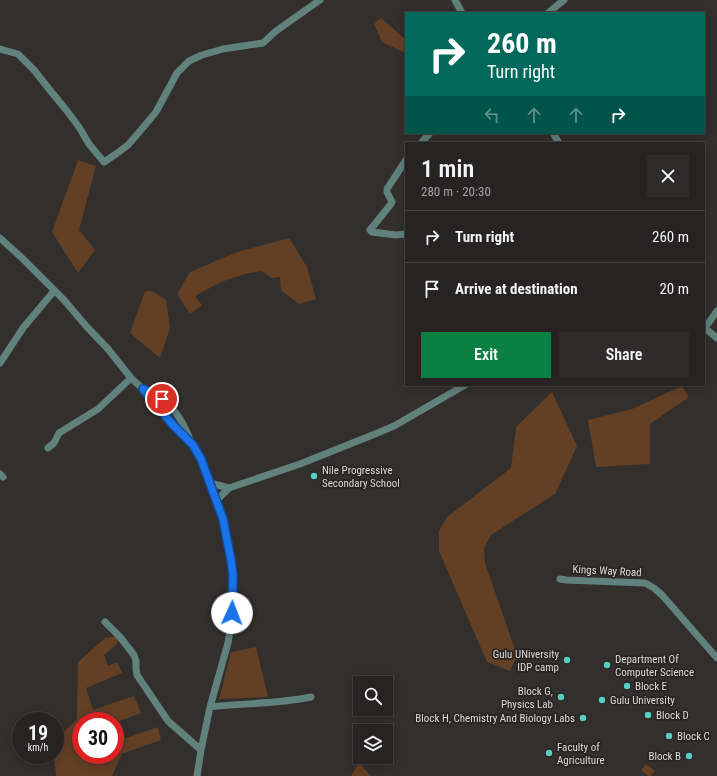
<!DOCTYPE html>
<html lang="en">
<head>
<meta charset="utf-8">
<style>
  :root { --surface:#262322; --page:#2e2b2a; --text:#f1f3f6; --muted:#a4a4a5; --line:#424040; --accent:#0b8043 }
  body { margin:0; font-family:"Roboto Condensed",sans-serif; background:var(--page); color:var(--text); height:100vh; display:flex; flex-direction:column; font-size:15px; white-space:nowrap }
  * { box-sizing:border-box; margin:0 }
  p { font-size:13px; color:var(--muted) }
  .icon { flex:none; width:22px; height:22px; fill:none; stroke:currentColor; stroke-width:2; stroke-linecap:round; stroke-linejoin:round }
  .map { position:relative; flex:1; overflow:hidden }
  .panel { position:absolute; left:405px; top:142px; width:300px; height:244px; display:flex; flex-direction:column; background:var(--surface); border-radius:0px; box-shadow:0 2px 10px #0003,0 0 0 1px var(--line) }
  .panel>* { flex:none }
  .banner { position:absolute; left:405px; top:12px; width:300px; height:122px; border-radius:0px; box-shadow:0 2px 10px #0003,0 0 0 1px var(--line); background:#00695c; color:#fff; overflow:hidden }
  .fabs { position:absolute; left:353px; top:676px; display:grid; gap:8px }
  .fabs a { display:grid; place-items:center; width:40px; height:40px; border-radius:0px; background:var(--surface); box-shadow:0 2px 10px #0003,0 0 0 1px var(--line); font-size:20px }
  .speed { position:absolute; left:12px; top:712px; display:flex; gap:8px; font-size:20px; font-weight:700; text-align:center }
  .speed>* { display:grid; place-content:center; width:52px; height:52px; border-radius:50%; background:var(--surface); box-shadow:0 2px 10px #0003,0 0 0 1px var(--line); line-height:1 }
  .speed small { font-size:10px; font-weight:400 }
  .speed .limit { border:6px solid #d22; background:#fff; color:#111 }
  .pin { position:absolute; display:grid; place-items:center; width:34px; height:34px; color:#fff; margin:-17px; border:2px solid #fff; border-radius:50%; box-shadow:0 1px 4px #0007 }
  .me { position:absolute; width:44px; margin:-22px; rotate:2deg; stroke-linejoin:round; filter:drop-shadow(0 0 3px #0008) }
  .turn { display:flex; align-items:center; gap:14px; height:84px; padding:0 16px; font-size:18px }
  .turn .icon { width:52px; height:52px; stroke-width:2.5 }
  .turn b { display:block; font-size:28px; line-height:34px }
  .lanes { display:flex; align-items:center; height:38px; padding:0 16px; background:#0003; justify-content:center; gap:20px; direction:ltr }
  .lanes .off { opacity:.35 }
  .round { display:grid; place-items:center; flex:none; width:42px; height:42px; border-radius:0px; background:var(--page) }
  .headline { display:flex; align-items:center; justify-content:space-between; height:68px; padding:0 16px }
  h1 { font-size:24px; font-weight:600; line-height:30px }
  .primary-button { display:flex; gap:8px; margin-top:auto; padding:8px 16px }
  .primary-button a { flex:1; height:46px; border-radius:0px; background:var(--accent); color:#fff; font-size:16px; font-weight:600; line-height:46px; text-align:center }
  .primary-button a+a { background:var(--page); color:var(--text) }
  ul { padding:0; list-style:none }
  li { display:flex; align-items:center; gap:12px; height:52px; padding:0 16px; border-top:1px solid var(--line) }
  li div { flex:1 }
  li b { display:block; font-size:15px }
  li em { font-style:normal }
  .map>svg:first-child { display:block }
  .green { fill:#633f24 }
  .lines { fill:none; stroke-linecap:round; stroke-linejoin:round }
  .minor { stroke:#61817c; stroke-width:7 }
  .route-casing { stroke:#114b97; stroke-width:10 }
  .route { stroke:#1a73e8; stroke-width:7 }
  .poi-dot { fill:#57cec1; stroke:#282523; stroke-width:1.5 }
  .labels { text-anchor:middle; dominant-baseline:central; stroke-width:3.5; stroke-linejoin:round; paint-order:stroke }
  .poi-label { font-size:11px; fill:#dcdad9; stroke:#282523; text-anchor:start }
  .street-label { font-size:11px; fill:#dcdad9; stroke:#282523 }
</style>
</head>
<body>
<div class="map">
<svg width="717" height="776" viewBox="0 0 717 776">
  <rect width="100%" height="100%" fill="#322f2d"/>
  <path class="green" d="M381 18 406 40V56L403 52 382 42 374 24Z
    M78 160 96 166 79 230 95 250 78 273 52 232Z
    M289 238 307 267 316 299 299 304 281 290 280 277 271 278 262 271 245 274 221 282 195 296 202 305 190 314 177 294 190 272 237 252Z
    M145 291H152L166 300 170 328 160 358 130 333Z
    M682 386 689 397 650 424V464L596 467 588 420 632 409Z
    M552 392 577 446 555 494 491 535 484 549 485 563 517 655 510 671 487 662 439 551V531L447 517 511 468 516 427Z
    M117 636V644L104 655 108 666 117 662 122 673 86 688 93 710 134 696 141 713 115 723V721H81V755H115V742L158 727 161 740 122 754 112 776H56L54 755H55V741L77 719 78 662 105 638Z
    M256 647 268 697 219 699 231 652Z
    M359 763 371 776H351Z
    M646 764 655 771 651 776H648L641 770Z"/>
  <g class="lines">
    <path class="minor" d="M455 0 462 13
      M548 13 564 0
      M0 49 18 54 34 70 49 89 67 111 79 127 89 144 104 162 116 154 128 145 141 130 156 112 177 73 189 61 202 55 223 49 263 43 276 31 320 0
      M553 133 559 143
      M421 143 430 133
      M406 160 387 189V192L392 202 391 204 370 230 372 232 396 235 406 234
      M0 238 21 257 64 300 87 327 108 349 131 378 143 389 173 425 193 445 201 459 223 519 231 559 233 575 231 623 228 643 210 707 201 750 197 776
      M717 311 705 328 717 338
      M0 363 23 328 54 291
      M143 389C147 391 152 392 155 394 173 404 184 423 191 442
      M48 448 54 443 59 433 98 409 131 378
      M0 474 3 477
      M210 483 229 488
      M216 501 229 488 300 464 375 434 394 426 465 385
      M560 579 566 580 645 583 654 588 662 595 717 658
      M105 622 120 637 134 655 136 661V669L137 675 168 721 201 750
      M210 707C244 703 278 704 311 697"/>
  </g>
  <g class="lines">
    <g class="route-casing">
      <path id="route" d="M162 399 154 394 143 389 173 425 193 445 201 459 223 519 231 560 233 575 232 613"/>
    </g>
    <use href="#route" class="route"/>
  </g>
  <g class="poi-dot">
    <circle cx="314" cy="476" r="4"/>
    <circle cx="567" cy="660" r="4"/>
    <circle cx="607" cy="665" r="4"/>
    <circle cx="627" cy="686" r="4"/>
    <circle cx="561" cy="697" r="4"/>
    <circle cx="602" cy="700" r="4"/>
    <circle cx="648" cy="715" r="4"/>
    <circle cx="583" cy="718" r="4"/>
    <circle cx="669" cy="736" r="4"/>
    <circle cx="549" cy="753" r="4"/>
    <circle cx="689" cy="756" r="4"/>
  </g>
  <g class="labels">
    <g class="poi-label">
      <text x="322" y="470">Nile Progressive<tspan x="322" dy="13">Secondary School</tspan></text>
      <text x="559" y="654" text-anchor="end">Gulu UNiversity<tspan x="559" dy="13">IDP camp</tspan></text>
      <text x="615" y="659">Department Of<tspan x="615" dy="13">Computer Science</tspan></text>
      <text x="635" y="686">Block E</text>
      <text x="553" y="691" text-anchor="end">Block G,<tspan x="553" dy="13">Physics Lab</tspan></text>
      <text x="610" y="700">Gulu University</text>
      <text x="656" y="715">Block D</text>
      <text x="575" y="718" text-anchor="end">Block H, Chemistry And Biology Labs</text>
      <text x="677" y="736">Block C</text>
      <text x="557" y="747">Faculty of<tspan x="557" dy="13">Agriculture</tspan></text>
      <text x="681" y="756" text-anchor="end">Block B</text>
    </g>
    <g class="street-label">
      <text transform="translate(607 571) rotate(3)">Kings Way Road</text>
    </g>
  </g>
</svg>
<div class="fabs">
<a><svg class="icon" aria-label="search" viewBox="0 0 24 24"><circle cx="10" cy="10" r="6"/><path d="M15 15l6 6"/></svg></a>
<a><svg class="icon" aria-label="layers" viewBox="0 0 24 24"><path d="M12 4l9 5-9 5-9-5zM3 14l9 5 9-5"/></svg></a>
</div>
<div class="speed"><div>19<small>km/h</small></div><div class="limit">30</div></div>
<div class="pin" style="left:162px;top:399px;background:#d93025"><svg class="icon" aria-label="arrive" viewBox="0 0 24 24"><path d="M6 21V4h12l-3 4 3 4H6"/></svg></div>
<svg class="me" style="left:232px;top:613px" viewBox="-20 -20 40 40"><circle r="19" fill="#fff"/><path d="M0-13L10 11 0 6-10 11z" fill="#1a73e8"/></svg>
<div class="banner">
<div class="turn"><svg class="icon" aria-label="right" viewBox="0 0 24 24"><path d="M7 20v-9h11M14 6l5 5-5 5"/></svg><div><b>260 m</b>Turn right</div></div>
<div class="lanes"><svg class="icon off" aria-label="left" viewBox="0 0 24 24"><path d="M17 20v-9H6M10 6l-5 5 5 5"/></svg><svg class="icon off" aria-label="ahead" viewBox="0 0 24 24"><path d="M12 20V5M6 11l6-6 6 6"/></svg><svg class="icon off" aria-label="ahead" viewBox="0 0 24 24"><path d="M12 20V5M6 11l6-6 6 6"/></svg><svg class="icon" aria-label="right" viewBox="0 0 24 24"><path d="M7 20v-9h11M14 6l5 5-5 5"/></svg></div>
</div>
<section class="panel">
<div class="headline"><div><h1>1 min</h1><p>280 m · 20:30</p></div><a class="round"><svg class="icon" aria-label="close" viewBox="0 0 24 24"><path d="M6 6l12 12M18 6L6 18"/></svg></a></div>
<ul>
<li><svg class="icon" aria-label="right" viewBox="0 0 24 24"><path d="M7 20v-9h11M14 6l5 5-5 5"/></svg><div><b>Turn right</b></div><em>260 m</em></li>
<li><svg class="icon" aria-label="arrive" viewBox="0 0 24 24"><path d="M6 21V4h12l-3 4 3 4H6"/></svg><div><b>Arrive at destination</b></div><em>20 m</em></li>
</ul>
<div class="primary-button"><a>Exit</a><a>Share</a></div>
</section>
</div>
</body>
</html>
